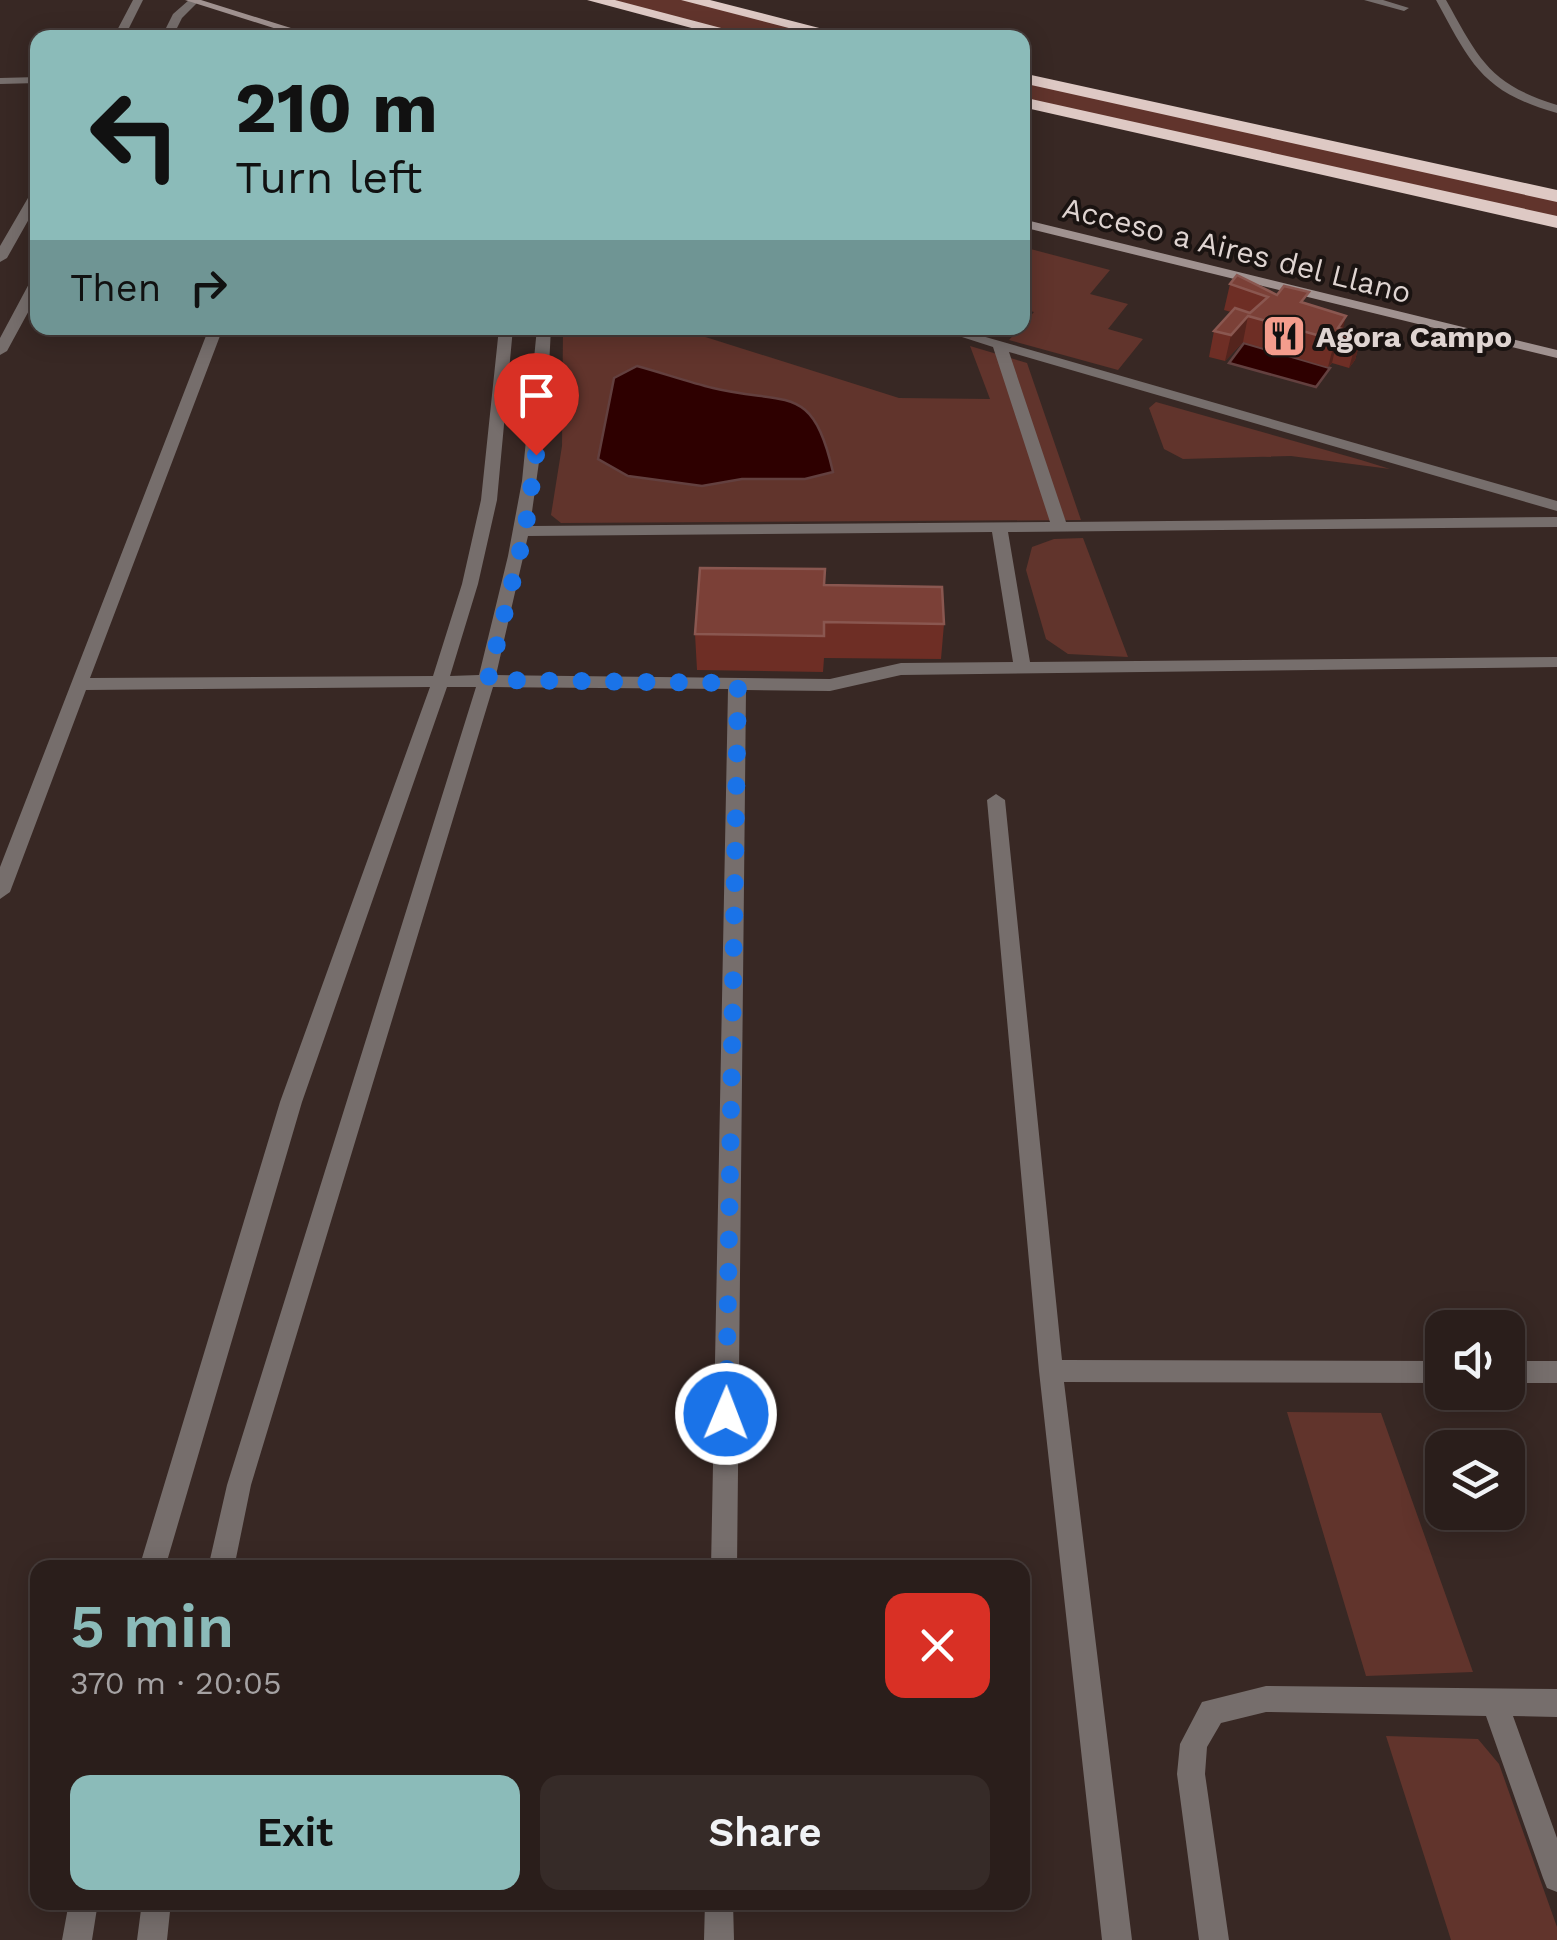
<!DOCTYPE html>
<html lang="en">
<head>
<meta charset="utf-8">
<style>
  :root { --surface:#2a1e1b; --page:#362b28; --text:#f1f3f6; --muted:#a5a2a3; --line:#463c3a; --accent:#8bbbb9 }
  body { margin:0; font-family:"Work Sans",sans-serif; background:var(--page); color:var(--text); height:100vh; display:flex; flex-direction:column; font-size:38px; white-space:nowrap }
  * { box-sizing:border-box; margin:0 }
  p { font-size:32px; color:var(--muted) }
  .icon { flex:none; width:55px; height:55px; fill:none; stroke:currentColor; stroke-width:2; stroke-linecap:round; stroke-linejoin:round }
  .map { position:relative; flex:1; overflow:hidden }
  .sheet { position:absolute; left:30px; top:1560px; width:1000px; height:350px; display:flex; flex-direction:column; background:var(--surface); border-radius:20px; box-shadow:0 5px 25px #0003,0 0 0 2px var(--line) }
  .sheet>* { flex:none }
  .hud { position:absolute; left:30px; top:30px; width:1000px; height:305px; border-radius:20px; box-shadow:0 5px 25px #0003,0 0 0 2px var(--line); background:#8bbbb9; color:#111; overflow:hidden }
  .buttons { position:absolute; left:1425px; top:1310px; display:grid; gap:20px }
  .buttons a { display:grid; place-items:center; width:100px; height:100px; border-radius:20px; background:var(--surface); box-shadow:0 5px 25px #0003,0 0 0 2px var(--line); font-size:50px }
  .pin { position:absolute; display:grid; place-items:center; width:85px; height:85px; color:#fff; margin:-102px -42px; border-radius:50% 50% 50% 0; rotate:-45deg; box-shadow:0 0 10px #0007 }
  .pin .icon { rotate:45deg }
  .me { position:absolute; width:110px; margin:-55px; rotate:1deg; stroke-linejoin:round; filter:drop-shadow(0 0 8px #0008) }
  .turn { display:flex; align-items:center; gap:35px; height:210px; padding:0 40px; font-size:45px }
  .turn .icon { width:130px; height:130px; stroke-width:2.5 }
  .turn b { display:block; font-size:70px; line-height:85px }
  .then { display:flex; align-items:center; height:95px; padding:0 40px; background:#0003; gap:20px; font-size:38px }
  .round { display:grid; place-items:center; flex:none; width:105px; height:105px; border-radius:20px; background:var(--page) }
  .summary { display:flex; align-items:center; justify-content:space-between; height:170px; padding:0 40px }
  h1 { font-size:60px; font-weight:600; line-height:75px; color:var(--accent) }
  .action { display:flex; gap:20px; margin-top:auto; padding:20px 40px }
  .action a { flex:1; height:115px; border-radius:20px; background:var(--accent); color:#111; font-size:40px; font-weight:600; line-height:115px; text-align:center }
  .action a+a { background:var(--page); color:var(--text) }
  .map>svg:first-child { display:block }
  .green { fill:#61342c }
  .water { fill:#2e0000; stroke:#63403f; stroke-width:2.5 }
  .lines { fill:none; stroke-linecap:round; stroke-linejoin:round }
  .street { fill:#766e6c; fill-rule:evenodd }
  .secondary { fill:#a09290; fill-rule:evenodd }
  .highway { fill:#dec9c4; fill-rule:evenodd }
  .wall { fill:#6e2e25 }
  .shaded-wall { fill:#54241d }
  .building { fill:#7b4037; stroke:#8a5750; stroke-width:2.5 }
  .route { stroke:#1a73e8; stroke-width:18; stroke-dasharray:0 32.4 }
  .labels { text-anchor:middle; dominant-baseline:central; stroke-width:8; stroke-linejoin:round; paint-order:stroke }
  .far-street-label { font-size:30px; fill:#dfd4d1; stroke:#1a1311 }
  .far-poi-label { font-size:30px; font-weight:bold; fill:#dfd4d1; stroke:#1a1311; text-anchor:start }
</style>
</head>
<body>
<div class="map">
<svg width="1557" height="1940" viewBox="0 0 1557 1940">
  <rect width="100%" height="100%" fill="#382824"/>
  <path class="green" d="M595 0H689L850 37H751Z
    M1023 78 1557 196V222L1023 102Z
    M1023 247 1110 270 1090 294 1128 304 1108 329 1143 339 1118 370 1009 340 1034 312 1023 309Z
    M563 328H677L899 398 990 399 970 346 1027 363 1081 520 561 523 551 515 562 446Z
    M1156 402 1361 460 1390 469 1291 456 1183 459 1164 449 1149 408Z
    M1083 538 1128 657 1068 654 1046 639 1026 570 1032 547 1054 539Z
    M1287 1412 1381 1413 1473 1672 1366 1676Z
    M1386 1736 1478 1739 1499 1764 1557 1927V1940H1451Z"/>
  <path class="water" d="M1244 343 1330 368 1316 387 1229 363Z
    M637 366C663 373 688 382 713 388 787 406 812 381 833 472L805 479H742L702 486 628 476 598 459 614 378Z"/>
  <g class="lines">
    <path class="street" d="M133 0H143L124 38H113Z
      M189 0 198 2 182 18 172 38H161L173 14Z
      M1364 0H1383L1409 8 1404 11Z
      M1436 0H1446C1479 59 1489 84 1557 105V113C1482 92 1471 64 1436 0Z
      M38 77V83L0 84V78Z
      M38 187V203L7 258 0 262V246L32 191Z
      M38 276V294L7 351 0 355V338L31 280Z
      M209 328H223L90 678 433 676 462 584 481 500 499 328H513L497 500 478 584 450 676 479 675 508 556 522 481 537 328H551L547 405 530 526 1050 522 993 347 934 328H954L1557 501V511L1009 352 1066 522 1557 517V527L1008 532 1030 662 1557 657V667L901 675 830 691 746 690 737 1568H711L728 689 493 687 251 1485 234 1568H208L227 1485 476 687H447L302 1102 165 1568H139L280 1102 430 687 86 690 10 892 0 899V867ZM992 532 1013 662 901 663 830 679 496 675 528 536Z
      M996 794 1005 800 1062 1360 1442 1361V1383L1064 1382 1132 1940H1102L1039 1371 987 800Z
      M1508 1361H1557V1383H1508Z
      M1266 1686 1557 1689V1717L1513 1716 1557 1838V1892L1547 1888 1543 1878 1486 1716 1266 1712 1221 1723 1207 1747 1205 1774 1229 1940H1199L1177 1774 1180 1744 1202 1702Z
      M69 1902H98L92 1940H62Z
      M142 1902H171L167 1940H137Z
      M705 1902H733L734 1940H704Z"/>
    <path class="secondary" d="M185 0H201L323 38H305Z
      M1022 219 1557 350V358L1022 227Z"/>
    <path class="highway" d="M587 0H615L759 38H729Z
      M681 0H710L858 38H827Z
      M1022 73 1557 190V202L1022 83Z
      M1022 97 1557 216V228L1022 107Z"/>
  </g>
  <path class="wall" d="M1230 284 1277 295 1306 303 1343 329 1362 334 1355 360 1349 368 1332 363 1328 367 1243 342 1225 361 1209 357 1214 331 1231 312 1224 310Z
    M824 585 944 624 941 659 824 658 823 672 697 670 695 634Z"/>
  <path class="shaded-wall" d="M1248 316 1243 342 1225 361 1231 335Z
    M1346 316 1341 338 1338 337 1332 363 1328 367 1338 328Z
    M1362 334 1355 360 1349 368 1356 342Z"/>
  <path class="building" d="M1237 275 1277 295 1284 286 1309 292 1301 302 1346 316 1338 328 1362 334 1356 342 1338 337 1335 340 1248 316 1231 335 1214 331 1235 308 1250 313 1268 297 1230 284Z
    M700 568 825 569 824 585 942 587 944 624 824 622V636L695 634Z"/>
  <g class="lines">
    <path class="route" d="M536 455 525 531 488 680 738 683 726 1414"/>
  </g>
  <defs>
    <g id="restaurant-square" transform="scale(2.25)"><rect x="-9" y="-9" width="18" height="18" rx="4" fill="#f49d8d" stroke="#1a1311"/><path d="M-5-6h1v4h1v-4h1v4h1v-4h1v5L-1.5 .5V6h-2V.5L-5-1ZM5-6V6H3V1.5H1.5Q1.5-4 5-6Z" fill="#111"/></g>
  </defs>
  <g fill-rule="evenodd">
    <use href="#restaurant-square" x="1284" y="336"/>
  </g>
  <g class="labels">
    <g class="far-street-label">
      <text transform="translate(1237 250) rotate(14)">Acceso a Aires del Llano</text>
    </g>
    <g class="far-poi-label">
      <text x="1316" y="336">Agora Campo</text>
    </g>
  </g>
</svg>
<div class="buttons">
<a><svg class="icon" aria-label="sound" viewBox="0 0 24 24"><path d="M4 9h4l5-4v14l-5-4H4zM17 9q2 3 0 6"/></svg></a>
<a><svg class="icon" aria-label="layers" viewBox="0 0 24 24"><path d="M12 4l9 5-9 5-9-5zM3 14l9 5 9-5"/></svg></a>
</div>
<div class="pin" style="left:536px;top:455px;background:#d93025"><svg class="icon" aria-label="arrive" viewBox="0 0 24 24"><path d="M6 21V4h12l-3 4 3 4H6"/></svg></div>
<svg class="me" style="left:726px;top:1414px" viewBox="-20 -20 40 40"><circle r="17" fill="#1a73e8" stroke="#fff" stroke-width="3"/><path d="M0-11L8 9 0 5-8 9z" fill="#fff"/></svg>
<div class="hud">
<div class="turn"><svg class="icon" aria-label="left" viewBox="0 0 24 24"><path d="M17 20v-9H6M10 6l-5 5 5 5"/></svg><div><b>210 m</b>Turn left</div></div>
<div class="then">Then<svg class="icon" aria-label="right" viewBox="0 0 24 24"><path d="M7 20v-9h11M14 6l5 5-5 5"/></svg></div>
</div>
<section class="sheet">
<div class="summary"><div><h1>5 min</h1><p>370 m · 20:05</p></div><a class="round" style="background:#d93025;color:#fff"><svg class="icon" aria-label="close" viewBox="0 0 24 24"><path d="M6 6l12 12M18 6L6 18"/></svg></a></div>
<div class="action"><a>Exit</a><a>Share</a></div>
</section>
</div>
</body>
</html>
